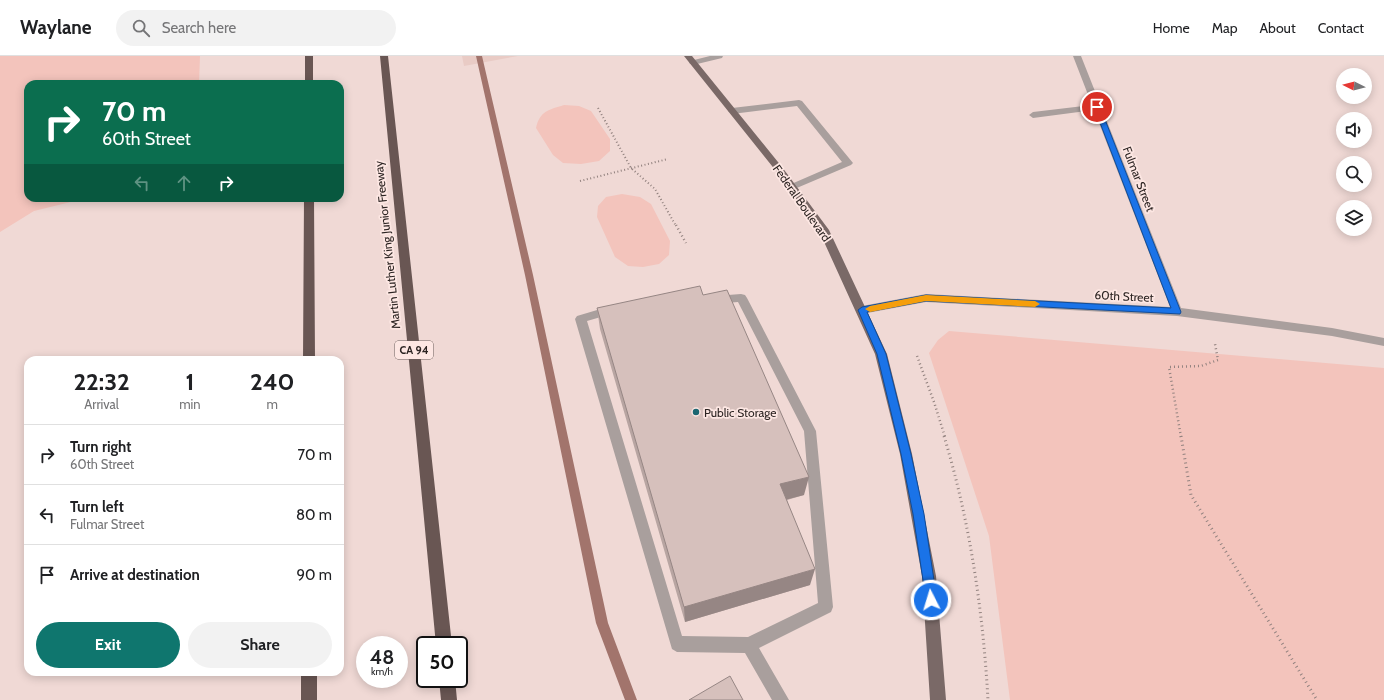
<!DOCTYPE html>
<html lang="en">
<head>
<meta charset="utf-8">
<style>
  :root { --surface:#fff; --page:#f2f2f2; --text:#202124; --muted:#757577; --line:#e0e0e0; --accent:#0f766e }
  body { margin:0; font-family:Cabin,sans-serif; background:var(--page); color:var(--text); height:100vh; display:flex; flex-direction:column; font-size:15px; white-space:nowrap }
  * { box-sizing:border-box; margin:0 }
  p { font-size:13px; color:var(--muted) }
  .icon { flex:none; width:22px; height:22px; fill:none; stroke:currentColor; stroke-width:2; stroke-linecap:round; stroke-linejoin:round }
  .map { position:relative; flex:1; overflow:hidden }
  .sheet { position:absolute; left:24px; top:300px; width:320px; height:320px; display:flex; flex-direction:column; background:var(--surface); border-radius:12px; box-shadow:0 2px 10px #0003 }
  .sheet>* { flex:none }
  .hud { position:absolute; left:24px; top:24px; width:320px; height:122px; border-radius:12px; box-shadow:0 2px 10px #0003; background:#0b6e4f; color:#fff; overflow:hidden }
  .needle { width:26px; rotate:276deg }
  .controls { position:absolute; left:1336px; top:12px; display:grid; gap:8px }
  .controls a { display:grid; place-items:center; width:36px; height:36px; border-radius:50%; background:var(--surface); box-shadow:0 2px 10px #0003; font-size:20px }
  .speed { position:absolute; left:356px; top:580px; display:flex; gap:8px; font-size:20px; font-weight:700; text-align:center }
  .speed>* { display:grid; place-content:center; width:52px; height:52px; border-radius:50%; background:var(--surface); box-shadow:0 2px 10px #0003; line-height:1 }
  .speed small { font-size:10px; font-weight:400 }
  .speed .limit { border:2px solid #111; border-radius:6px; background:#fff; color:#111 }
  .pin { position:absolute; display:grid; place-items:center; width:34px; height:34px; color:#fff; margin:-17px; border:2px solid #fff; border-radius:50%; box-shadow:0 1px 4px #0007 }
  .me { position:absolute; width:44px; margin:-22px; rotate:355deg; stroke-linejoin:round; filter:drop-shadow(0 0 3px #0008) }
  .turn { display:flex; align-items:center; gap:14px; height:84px; padding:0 12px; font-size:18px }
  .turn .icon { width:52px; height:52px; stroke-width:2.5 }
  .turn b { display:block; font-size:28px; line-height:34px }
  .lanes { display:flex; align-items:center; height:38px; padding:0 12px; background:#0003; justify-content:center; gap:20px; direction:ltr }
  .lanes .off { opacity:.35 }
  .eta { display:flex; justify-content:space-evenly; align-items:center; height:68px; text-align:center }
  .eta b { font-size:24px; font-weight:700; line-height:28px }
  .button { display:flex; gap:8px; margin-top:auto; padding:8px 12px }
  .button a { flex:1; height:46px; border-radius:24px; background:var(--accent); color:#fff; font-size:16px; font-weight:700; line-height:46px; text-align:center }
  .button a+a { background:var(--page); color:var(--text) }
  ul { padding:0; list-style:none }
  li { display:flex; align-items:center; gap:12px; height:60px; padding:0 12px; border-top:1px solid var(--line) }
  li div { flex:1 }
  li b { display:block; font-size:15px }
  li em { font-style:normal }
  header { display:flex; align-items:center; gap:24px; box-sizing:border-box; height:56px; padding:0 20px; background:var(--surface); border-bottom:1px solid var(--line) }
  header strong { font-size:19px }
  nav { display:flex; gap:22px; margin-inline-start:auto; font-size:14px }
  .search { width:280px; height:36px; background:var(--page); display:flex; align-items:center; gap:10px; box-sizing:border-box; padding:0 14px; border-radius:22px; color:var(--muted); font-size:15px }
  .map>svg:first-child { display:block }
  .built { fill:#e9cbc5 }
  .green { fill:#f3c4bc }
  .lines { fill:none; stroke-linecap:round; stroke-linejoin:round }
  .stream { fill:#a2746c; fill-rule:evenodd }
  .path-far2 { stroke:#92827f; stroke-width:2; stroke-dasharray:1 2.5; stroke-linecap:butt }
  .path-far1 { stroke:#92827f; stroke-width:2.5; stroke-dasharray:1 3; stroke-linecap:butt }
  .path { stroke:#92827f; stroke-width:3; stroke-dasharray:1 3.5; stroke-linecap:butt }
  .minor { fill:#a99f9d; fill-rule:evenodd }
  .major { fill:#7a6967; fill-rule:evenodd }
  .highway { fill:#695653; fill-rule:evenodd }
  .wall { fill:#b8a5a2 }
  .shaded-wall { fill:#968684 }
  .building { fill:#d6c0bc; stroke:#968684 }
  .route { fill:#1a73e8; stroke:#114b97 }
  .slow { fill:#f59e0b }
  .poi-dot { fill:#1b6671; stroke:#fde7e3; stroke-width:1.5 }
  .labels { text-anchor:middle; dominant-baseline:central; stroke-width:3.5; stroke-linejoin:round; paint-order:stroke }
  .shield { fill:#fde7e3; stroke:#6b5e5c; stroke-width:1 }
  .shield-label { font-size:11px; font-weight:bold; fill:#2c2422 }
  .street-label { font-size:12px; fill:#2c2422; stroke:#fde7e3 }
  .poi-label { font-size:12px; fill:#2c2422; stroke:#fde7e3; text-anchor:start }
</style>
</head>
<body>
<header>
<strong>Waylane</strong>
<div class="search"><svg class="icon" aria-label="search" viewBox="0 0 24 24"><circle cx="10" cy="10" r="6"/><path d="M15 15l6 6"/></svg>Search here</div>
<nav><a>Home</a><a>Map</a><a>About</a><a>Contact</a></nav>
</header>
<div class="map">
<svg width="1384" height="644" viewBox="0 0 1384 644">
  <rect width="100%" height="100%" fill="#f0d9d5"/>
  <path class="built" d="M462 0H518L464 10Z"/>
  <path class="green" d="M0 0H200L199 28H28V142H87L34 155 0 176Z
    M564 49 579 50 591 55 610 83V95L599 105 581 108 563 107 553 99 536 72C540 55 548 54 564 49Z
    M622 138 640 141 651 148 670 185 669 199 659 208 643 211 628 210 615 201 597 161 598 150 606 141Z
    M949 275 1384 312V644H1010L989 480 929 297 938 284Z"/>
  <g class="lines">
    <path class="stream" d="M476 0H482L533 219 608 567 637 644H625L596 567 525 219Z"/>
    <path class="path-far2" d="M598 52 631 112 655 133 676 170
      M580 125 668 103"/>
    <path class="path-far1" d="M676 169 686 187
      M917 300 934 346 945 381
      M1181 381 1169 311 1201 310 1218 304 1215 288"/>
    <path class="path" d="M944 380C970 466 983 555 988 644
      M1181 380 1191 439 1317 644"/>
    <path class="minor" d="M710 0H723L722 2 693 9 689 7 690 5Z
      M1073 0H1081L1181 252 1332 272 1384 282V290L1332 280 1177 260 926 246 862 258 858 257 856 254 858 251 862 250 926 238 1170 251 1094 54 1033 62 1029 59 1033 56 1092 49Z
      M799 44 802 45 853 107 851 109 792 134 789 133 787 131 789 129 842 106 797 50 732 58 728 55 732 52Z
      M741 238 745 239 747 242 816 375 833 551 831 556 759 592 789 644H772L745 597 677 596 672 593 575 263 577 260 614 249 618 250 620 253 618 256 587 265 682 580 748 581 818 547 804 375 738 246 715 248 711 247 709 244 711 241 715 240Z"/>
    <path class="major" d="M684 0H692L782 111 829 174 887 298 912 398 936 520 946 644H930L922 520 900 398 875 298 820 177 776 115Z"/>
    <path class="highway" d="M305 0H313V28H305Z
      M380 0H388L452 589H436Z
      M304 142H314L315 304H303Z
      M301 616H317V644H301Z
      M439 623H455L457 644H441Z"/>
  </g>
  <path class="wall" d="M703 239 804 439 787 444 810 529 685 566 600 273 597 252Z"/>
  <path class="shaded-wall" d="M809 421 804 439 777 446 780 428Z
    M815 513 810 529 685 566 684 551Z"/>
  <path class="building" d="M700 230 703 239 727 234 809 421 780 428 815 513 684 551 597 252Z
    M730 620 743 644H689Z"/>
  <path class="route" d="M1097 49 1100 51 1181 256 1180 258 926 245 867 256 886 298 911 398 924 458 937 544 935 548 931 549 927 548 926 544 913 458 901 398 877 298 858 254 862 251 926 239 1171 252 1094 51Z"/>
  <path class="slow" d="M926 239 1035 245 1040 248 1035 251 926 245 870 256 865 253 870 250Z"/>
  <circle class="poi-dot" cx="696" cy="356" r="4"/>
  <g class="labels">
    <rect class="shield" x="395" y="285" width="38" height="18" rx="3"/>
    <g class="shield-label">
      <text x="414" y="294">CA 94</text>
    </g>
    <g class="street-label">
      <text transform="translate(1139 123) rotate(69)">Fulmar Street</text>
      <text transform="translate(802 147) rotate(55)">Federal Boulevard</text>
      <text transform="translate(387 189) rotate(-96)">Martin Luther King Junior Freeway</text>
      <text transform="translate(1124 240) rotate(3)">60th Street</text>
    </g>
    <g class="poi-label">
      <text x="704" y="356">Public Storage</text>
    </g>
  </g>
</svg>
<div class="controls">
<a><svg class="needle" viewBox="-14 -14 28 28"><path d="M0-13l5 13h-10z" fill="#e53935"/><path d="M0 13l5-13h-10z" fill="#757577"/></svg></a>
<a><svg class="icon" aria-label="sound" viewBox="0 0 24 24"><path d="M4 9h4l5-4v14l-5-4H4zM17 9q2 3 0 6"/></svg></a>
<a><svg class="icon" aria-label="search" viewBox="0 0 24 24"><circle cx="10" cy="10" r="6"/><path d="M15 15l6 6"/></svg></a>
<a><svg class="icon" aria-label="layers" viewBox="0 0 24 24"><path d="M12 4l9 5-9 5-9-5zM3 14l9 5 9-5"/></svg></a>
</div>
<div class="speed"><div>48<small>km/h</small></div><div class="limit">50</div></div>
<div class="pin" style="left:1097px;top:51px;background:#d93025"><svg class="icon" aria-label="arrive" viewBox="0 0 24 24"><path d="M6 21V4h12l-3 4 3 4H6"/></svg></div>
<svg class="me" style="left:931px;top:544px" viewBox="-20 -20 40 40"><circle r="17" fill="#1a73e8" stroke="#fff" stroke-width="3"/><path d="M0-11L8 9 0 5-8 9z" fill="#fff"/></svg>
<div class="hud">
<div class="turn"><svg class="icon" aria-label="right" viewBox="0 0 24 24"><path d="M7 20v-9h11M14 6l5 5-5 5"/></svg><div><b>70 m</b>60th Street</div></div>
<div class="lanes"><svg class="icon off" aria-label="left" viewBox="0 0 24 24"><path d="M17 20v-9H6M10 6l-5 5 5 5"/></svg><svg class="icon off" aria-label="ahead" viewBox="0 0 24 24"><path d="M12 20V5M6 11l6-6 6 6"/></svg><svg class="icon" aria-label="right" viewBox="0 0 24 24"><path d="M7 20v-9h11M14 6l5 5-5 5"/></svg></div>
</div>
<section class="sheet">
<div class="eta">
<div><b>22:32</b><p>Arrival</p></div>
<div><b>1</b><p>min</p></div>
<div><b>240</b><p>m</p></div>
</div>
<ul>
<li><svg class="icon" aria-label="right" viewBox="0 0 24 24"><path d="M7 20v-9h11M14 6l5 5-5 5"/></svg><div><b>Turn right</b><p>60th Street</p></div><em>70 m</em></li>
<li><svg class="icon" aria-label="left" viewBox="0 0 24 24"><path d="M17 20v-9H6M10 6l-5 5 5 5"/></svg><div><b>Turn left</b><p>Fulmar Street</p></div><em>80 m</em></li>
<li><svg class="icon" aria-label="arrive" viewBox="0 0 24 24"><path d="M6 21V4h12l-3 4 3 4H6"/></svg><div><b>Arrive at destination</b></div><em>90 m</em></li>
</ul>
<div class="button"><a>Exit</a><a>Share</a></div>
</section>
</div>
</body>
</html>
